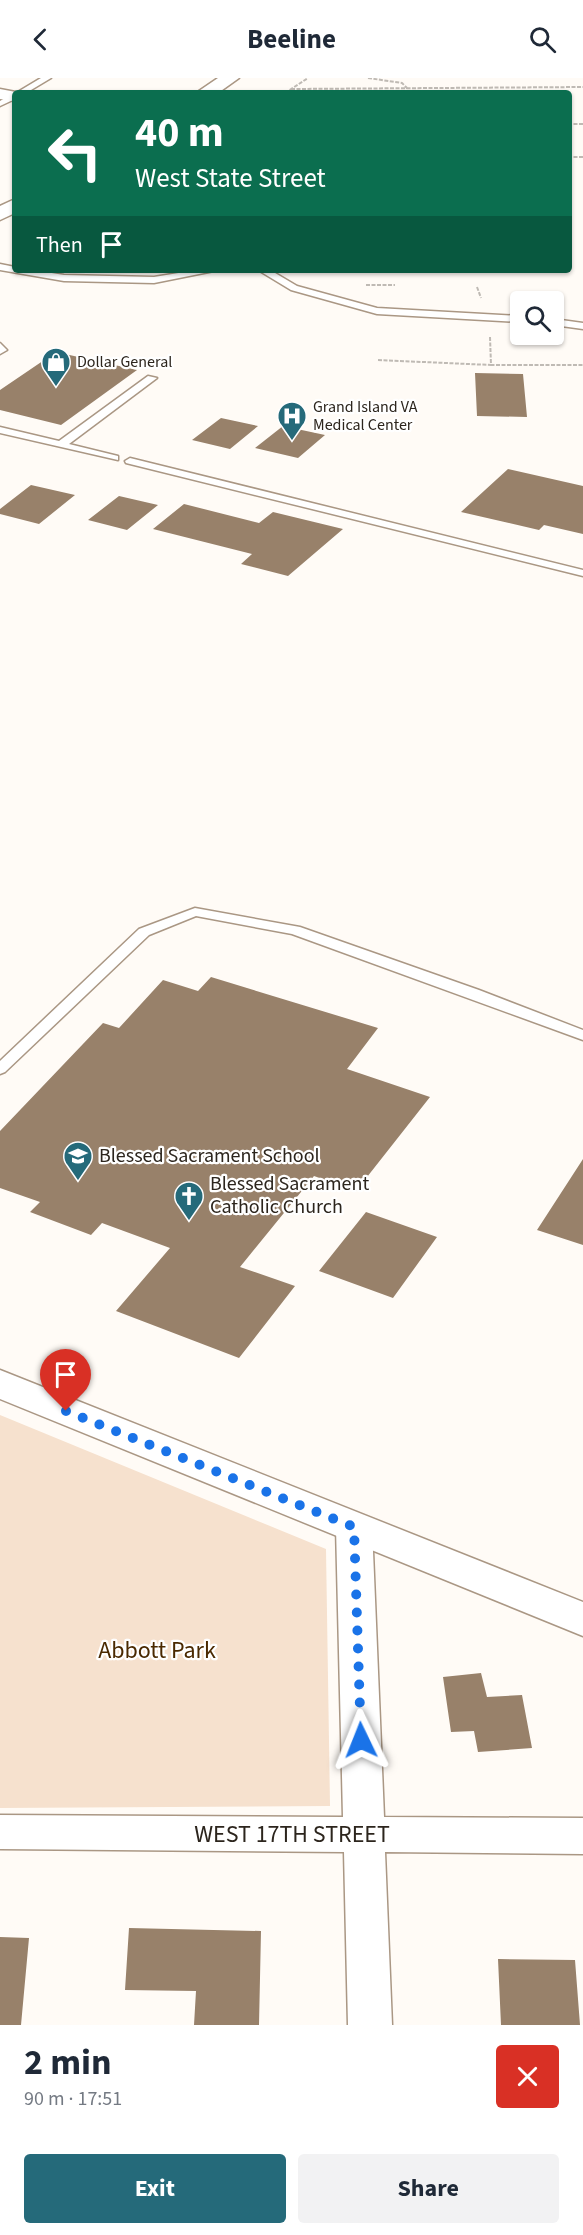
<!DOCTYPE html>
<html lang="en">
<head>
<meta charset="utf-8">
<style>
  :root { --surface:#fff; --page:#f2f2f3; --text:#1f2937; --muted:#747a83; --accent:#256a7a }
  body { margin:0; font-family:"Source Sans 3",sans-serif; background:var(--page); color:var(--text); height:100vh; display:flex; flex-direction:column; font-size:22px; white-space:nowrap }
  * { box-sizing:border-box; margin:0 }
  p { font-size:20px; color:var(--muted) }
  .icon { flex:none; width:33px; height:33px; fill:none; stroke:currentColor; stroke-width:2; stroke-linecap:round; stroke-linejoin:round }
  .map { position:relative; height:1947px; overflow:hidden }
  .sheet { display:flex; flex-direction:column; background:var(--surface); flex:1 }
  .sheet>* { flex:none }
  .hud { position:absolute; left:12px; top:12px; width:560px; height:183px; border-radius:6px; box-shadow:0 2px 4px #0004; background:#0b6e4f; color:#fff; overflow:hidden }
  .fabs { position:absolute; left:510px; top:213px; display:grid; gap:12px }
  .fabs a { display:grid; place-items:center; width:54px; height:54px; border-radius:6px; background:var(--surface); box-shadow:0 2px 4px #0004; font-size:30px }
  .pin { position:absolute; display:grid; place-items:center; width:51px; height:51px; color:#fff; margin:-62px -26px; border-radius:50% 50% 50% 0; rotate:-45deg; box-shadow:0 0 6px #0007 }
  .pin .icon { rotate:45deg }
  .me { position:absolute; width:66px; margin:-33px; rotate:358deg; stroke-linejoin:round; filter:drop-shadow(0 0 4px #0008) }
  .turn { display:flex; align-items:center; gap:21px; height:126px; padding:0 24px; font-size:27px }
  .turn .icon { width:78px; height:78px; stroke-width:2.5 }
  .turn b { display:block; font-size:42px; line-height:51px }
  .then { display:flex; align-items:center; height:57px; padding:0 24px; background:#0003; gap:12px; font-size:22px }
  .round { display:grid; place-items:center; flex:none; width:63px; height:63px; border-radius:6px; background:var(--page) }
  .headline { display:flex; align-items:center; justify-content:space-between; height:102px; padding:0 24px }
  h1 { font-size:36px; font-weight:700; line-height:45px }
  .cta { display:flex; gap:12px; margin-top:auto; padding:12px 24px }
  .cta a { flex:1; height:69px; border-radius:6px; background:var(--accent); color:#fff; font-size:24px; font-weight:700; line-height:69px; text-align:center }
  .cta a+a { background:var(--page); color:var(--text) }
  header { display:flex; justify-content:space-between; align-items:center; height:78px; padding:0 24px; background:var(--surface); font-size:27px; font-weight:700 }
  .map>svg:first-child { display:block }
  .green { fill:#f6e1ce }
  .building { fill:#98816a }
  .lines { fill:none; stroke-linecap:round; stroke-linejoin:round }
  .service-casing { stroke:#aa9784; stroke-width:3 }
  .minor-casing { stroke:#aa9784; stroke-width:3 }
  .tertiary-casing { stroke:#aa9784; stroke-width:3 }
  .secondary-casing { stroke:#aa9784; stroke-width:3 }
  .path { stroke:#bfbab4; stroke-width:2; stroke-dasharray:4 1.5; stroke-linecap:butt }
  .service { fill:#fff; fill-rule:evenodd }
  .minor { fill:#fff; fill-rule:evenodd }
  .tertiary { fill:#fff; fill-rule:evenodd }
  .secondary { fill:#fff; fill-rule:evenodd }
  .route { stroke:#1a73e8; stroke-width:10; stroke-dasharray:0 18 }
  .labels { text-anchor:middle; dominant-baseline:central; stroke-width:4.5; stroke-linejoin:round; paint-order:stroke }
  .far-poi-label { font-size:16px; fill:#2c251d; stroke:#fff; text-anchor:start }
  .poi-label { font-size:20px; fill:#2c251d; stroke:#fff; text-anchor:start }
  .near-park-label { font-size:24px; fill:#4a2900; stroke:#fff }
  .near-street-label { font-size:24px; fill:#2c251d; stroke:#fff }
</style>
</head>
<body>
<header><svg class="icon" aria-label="back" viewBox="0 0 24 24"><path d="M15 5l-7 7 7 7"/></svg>Beeline<svg class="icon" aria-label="search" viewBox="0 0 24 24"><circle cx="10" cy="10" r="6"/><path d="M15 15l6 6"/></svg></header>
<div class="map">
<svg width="583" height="1947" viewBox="0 0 583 1947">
  <rect width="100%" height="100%" fill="#fffbf6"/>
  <path class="green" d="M0 1337 326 1471 330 1728 0 1730Z"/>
  <path class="building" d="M56 274 137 292 61 347 0 332V312Z
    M475 295 523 296 527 339 477 338Z
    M221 340 258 348 230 371 192 362Z
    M283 348 325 357 298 380 255 370Z
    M508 391 583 408V456L544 447 539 452 461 434Z
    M31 407 75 417 39 446 0 436V431Z
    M119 418 158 427 127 452 88 442Z
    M184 426 259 445 273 434 343 451 288 498 241 486 252 476 153 451Z
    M211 899 378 950 347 991 430 1019 356 1113 314 1098 240 1189 295 1208 239 1280 116 1233 170 1170 102 1145 91 1157 30 1134 40 1124 0 1110V1053L103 945 119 950 163 902 198 913Z
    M583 1081V1167L537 1152Z
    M366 1134 437 1159 393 1220 319 1193Z
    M481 1595 487 1619 522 1617 532 1670 478 1674 474 1653 451 1654 443 1599Z
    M129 1850 261 1853 259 1947H194L196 1913 125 1912Z
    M0 1859 29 1860 21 1947H0Z
    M498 1881 575 1882 580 1947H501Z"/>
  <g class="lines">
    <g class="service-casing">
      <path id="service" d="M41 0H51L26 15H16Z
        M12 16H15V21L0 28V23Z
        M0 186 15 189V192H33L64 197 154 199 197 192H219L154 205 64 203 0 192Z
        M258 192H270L297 208 377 230 520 238V244L377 236 291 212Z
        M554 241 583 245V251L554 247Z
        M0 265 7 272 0 276Z
        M148 298 157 300 69 366 118 378V382L0 355V349L59 363Z
        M130 380 583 492V498L126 385 125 383Z
        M195 830 300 849 479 912 583 952V962L292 856 196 838 149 857 5 994 0 996V983L139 851Z"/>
    </g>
    <g class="minor-casing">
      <path id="minor" d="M0 11 21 15H15V23L0 21Z
        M354 1435 367 1439 372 1449 384 1739 583 1740V1776L385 1774 392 1947H348L344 1774 0 1771V1737L343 1739 336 1449 341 1439Z"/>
    </g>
    <g class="tertiary-casing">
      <path id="tertiary" d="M0 1292 583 1524V1558L0 1321Z"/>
    </g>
    <g class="secondary-casing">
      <path id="secondary" d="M218 0H239L218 15H196Z
        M15 121V135L0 142V128Z"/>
    </g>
    <path class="path" d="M368 0 402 5 407 10V15
      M291 11 583 9
      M285 15 308 0
      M568 46H583
      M568 79H583
      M366 207H395
      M477 209 481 220
      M490 259 491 287H583
      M378 282 491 287"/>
    <use href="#service" class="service"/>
    <use href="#minor" class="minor"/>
    <use href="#tertiary" class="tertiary"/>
    <use href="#secondary" class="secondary"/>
  </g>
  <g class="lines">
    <path class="route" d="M66 1333 354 1449 361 1662"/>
  </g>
  <defs>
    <g id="shop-pin" transform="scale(1.5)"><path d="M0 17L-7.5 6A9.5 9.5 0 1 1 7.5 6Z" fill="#256a7a" stroke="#fff"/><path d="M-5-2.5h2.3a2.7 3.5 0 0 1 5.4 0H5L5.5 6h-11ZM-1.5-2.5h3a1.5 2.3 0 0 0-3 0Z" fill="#fff"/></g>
    <g id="hospital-pin" transform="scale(1.5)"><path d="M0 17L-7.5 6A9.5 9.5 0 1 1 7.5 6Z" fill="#256a7a" stroke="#fff"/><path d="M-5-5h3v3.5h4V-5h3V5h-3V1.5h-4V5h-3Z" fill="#fff"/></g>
    <g id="school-pin" transform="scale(1.5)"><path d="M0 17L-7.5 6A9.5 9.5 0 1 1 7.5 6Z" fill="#256a7a" stroke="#fff"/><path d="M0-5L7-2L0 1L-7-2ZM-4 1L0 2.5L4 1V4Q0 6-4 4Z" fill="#fff"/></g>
    <g id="church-pin" transform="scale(1.5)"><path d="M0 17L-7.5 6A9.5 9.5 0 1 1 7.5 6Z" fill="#256a7a" stroke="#fff"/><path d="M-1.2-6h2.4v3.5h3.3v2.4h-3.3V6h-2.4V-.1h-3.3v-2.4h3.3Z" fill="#fff"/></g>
  </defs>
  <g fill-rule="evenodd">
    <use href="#shop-pin" x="56" y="284"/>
    <use href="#hospital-pin" x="292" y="338"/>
    <use href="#school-pin" x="78" y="1078"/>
    <use href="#church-pin" x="189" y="1118"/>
  </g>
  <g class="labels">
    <g class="far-poi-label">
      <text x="77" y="284">Dollar General</text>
      <text x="313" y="329">Grand Island VA<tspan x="313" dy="18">Medical Center</tspan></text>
    </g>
    <g class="poi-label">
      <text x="99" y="1078">Blessed Sacrament School</text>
      <text x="210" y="1106">Blessed Sacrament<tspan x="210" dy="23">Catholic Church</tspan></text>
    </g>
    <g class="near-park-label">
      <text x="157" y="1572">Abbott Park</text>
    </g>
    <g class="near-street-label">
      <text x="292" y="1756">WEST 17TH STREET</text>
    </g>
  </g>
</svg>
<div class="fabs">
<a><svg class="icon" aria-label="search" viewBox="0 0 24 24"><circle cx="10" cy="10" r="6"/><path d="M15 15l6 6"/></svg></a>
</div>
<div class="pin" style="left:66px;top:1333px;background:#d93025"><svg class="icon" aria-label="arrive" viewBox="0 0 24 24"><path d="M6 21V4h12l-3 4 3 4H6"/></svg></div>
<svg class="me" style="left:361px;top:1662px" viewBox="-20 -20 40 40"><path d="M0-17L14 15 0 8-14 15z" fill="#1a73e8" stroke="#fff" stroke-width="4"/></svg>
<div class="hud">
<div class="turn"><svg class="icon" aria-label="left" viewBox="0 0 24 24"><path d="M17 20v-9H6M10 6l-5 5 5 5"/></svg><div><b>40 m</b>West State Street</div></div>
<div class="then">Then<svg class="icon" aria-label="arrive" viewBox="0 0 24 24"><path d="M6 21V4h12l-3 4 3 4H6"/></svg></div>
</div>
</div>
<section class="sheet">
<div class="headline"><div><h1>2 min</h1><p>90 m · 17:51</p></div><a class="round" style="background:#d93025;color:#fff"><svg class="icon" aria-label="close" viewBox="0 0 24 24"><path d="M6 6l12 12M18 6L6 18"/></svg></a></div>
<div class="cta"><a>Exit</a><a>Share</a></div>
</section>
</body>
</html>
